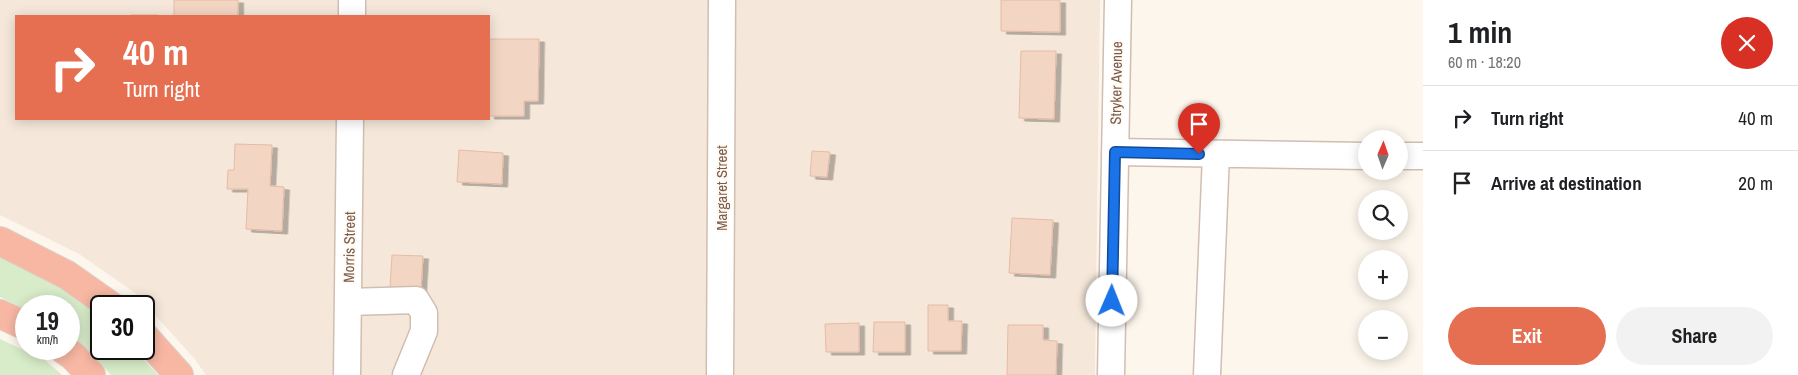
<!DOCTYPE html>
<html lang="en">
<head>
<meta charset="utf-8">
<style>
  :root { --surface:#fff; --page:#f2f2f2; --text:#202124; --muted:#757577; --line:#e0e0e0; --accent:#e76f51 }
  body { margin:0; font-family:"Archivo Narrow",sans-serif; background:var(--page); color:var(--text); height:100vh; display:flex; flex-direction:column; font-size:19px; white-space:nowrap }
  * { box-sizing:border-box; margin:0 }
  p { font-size:16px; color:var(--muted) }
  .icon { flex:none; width:28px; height:28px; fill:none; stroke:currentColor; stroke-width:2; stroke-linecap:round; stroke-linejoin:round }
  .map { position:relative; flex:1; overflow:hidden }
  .drawer { display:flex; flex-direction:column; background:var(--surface); width:375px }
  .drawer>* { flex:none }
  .top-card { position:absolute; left:15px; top:15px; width:475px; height:105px; border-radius:0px; box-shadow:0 2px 12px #0003; background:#e76f51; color:#fff; overflow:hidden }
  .needle { width:32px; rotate:2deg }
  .tools { position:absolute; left:1358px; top:130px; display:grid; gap:10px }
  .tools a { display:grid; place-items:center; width:50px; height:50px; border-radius:50%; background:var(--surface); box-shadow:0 2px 12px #0003; font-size:25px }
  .speed { position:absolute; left:15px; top:295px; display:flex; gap:10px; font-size:25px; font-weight:700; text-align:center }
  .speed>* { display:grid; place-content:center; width:65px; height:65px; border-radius:50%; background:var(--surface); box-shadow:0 2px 12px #0003; line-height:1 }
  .speed small { font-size:12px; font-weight:400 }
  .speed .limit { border:2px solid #111; border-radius:8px; background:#fff; color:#111 }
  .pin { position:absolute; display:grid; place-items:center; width:42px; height:42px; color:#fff; margin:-51px -21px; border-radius:50% 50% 50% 0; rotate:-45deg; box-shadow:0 0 5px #0007 }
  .pin .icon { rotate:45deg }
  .me { position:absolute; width:55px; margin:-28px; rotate:1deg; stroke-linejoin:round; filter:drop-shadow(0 0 4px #0008) }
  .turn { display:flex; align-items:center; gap:18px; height:105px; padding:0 25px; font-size:22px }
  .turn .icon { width:65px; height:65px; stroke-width:2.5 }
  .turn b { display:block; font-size:35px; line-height:42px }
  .round { display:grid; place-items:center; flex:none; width:52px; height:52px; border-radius:26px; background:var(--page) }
  .summary { display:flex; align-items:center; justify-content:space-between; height:85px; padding:0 25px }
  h1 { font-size:30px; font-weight:700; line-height:38px }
  .button { display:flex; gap:10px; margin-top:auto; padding:10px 25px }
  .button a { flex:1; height:58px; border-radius:30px; background:var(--accent); color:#fff; font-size:20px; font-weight:700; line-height:58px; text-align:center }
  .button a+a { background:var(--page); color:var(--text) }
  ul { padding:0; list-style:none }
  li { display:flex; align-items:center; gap:15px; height:65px; padding:0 25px; border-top:1px solid var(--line) }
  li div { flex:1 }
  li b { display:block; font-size:19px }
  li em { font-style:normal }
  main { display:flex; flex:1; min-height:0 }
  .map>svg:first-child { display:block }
  .residential { fill:#f5e8da; fill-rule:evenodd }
  .green { fill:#d8ecc9 }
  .building { fill:#f3d5c3; stroke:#e6bba3; filter:url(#shadow) }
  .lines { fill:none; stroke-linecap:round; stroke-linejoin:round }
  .minor-casing { stroke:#d1beb0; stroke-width:29 }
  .highway-casing { stroke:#dad1cd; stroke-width:30 }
  .minor { stroke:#fff; stroke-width:26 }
  .highway { stroke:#f7b7a3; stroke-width:28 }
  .route-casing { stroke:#114b97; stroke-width:12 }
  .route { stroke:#1a73e8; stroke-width:9 }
  .labels { text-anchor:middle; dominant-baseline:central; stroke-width:4; stroke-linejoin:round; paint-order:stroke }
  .street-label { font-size:15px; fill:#7a5c4d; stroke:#fffaf3 }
</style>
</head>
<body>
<main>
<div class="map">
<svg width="1423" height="375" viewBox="0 0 1423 375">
  <defs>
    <filter id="shadow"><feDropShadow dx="5.5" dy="3" stdDeviation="0" flood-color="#0004"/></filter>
  </defs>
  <rect width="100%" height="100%" fill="#fdf6ec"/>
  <path class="residential" d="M0 0H1100L1095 375H206L194 358 134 292 79 254 0 215ZM16 16H489V119H16Z"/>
  <path class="green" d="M0 256 79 298 101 317V349H134L158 375H111L87 349 69 336V306H26V310L0 297Z
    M0 339 45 360 62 375H0Z"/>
  <path class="building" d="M174 0H238V16H174Z
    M1001 0H1060V32L1001 31Z
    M131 15H158V16H131Z
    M489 39H539L538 101H524V116H489Z
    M1021 51H1056L1054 119 1019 118Z
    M235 144 272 145 270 186 284 187 282 231 246 229 248 189H227L228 170H234Z
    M459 150 503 153 502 184 457 182Z
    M812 151 830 152 827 177 810 176Z
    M1012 218 1053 220 1050 275 1009 273Z
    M392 255 423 256 421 289 390 287Z
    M928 305H948V321H962L961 351H928Z
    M874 322H905V352H873Z
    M859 323V352H826L825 324Z
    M1008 325H1043V340L1057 341 1056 375H1007Z"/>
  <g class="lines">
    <g class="minor-casing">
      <path id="minor" d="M352 16V0
        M1115 152 1366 156
        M1399 156H1423
        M348 302 416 300 424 313V331L406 375
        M347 375 350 119
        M720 375 722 0
        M1111 375 1118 0
        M1207 375 1216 154"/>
    </g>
    <g class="highway-casing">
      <path id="highway" d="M0 241 67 275 111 306
        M0 314 26 326
        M144 336 179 375
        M63 349 73 356 91 375"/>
    </g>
    <use href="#minor" class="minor"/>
    <use href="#highway" class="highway"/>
  </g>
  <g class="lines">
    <g class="route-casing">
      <path id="route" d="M1112 301 1115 152 1199 154"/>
    </g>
    <use href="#route" class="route"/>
  </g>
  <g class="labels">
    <g class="street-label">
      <text transform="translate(1116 83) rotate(-89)">Stryker Avenue</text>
      <text transform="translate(721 188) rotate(-90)">Margaret Street</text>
      <text transform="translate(349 247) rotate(-89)">Morris Street</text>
    </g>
  </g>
</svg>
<div class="tools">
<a><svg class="needle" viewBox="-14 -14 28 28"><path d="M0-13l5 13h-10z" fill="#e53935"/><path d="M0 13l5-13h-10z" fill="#757577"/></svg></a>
<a><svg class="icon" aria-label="search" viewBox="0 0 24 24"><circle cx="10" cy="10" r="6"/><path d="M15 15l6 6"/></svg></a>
<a>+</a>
<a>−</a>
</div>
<div class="speed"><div>19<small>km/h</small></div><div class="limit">30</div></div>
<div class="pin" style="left:1199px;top:154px;background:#d93025"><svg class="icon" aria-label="arrive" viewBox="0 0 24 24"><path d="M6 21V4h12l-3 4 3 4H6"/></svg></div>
<svg class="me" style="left:1112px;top:301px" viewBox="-20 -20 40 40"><circle r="19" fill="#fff"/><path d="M0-13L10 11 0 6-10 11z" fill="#1a73e8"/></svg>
<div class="top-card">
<div class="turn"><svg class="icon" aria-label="right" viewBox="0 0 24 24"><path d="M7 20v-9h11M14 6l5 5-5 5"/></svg><div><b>40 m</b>Turn right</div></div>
</div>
</div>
<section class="drawer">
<div class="summary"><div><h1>1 min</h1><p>60 m · 18:20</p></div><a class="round" style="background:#d93025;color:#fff"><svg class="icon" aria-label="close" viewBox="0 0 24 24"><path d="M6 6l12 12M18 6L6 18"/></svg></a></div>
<ul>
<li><svg class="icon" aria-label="right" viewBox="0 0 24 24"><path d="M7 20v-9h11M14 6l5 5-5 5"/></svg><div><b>Turn right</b></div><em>40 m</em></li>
<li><svg class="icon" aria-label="arrive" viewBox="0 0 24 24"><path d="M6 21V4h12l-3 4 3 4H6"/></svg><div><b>Arrive at destination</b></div><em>20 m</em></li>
</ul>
<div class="button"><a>Exit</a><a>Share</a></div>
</section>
</main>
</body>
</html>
